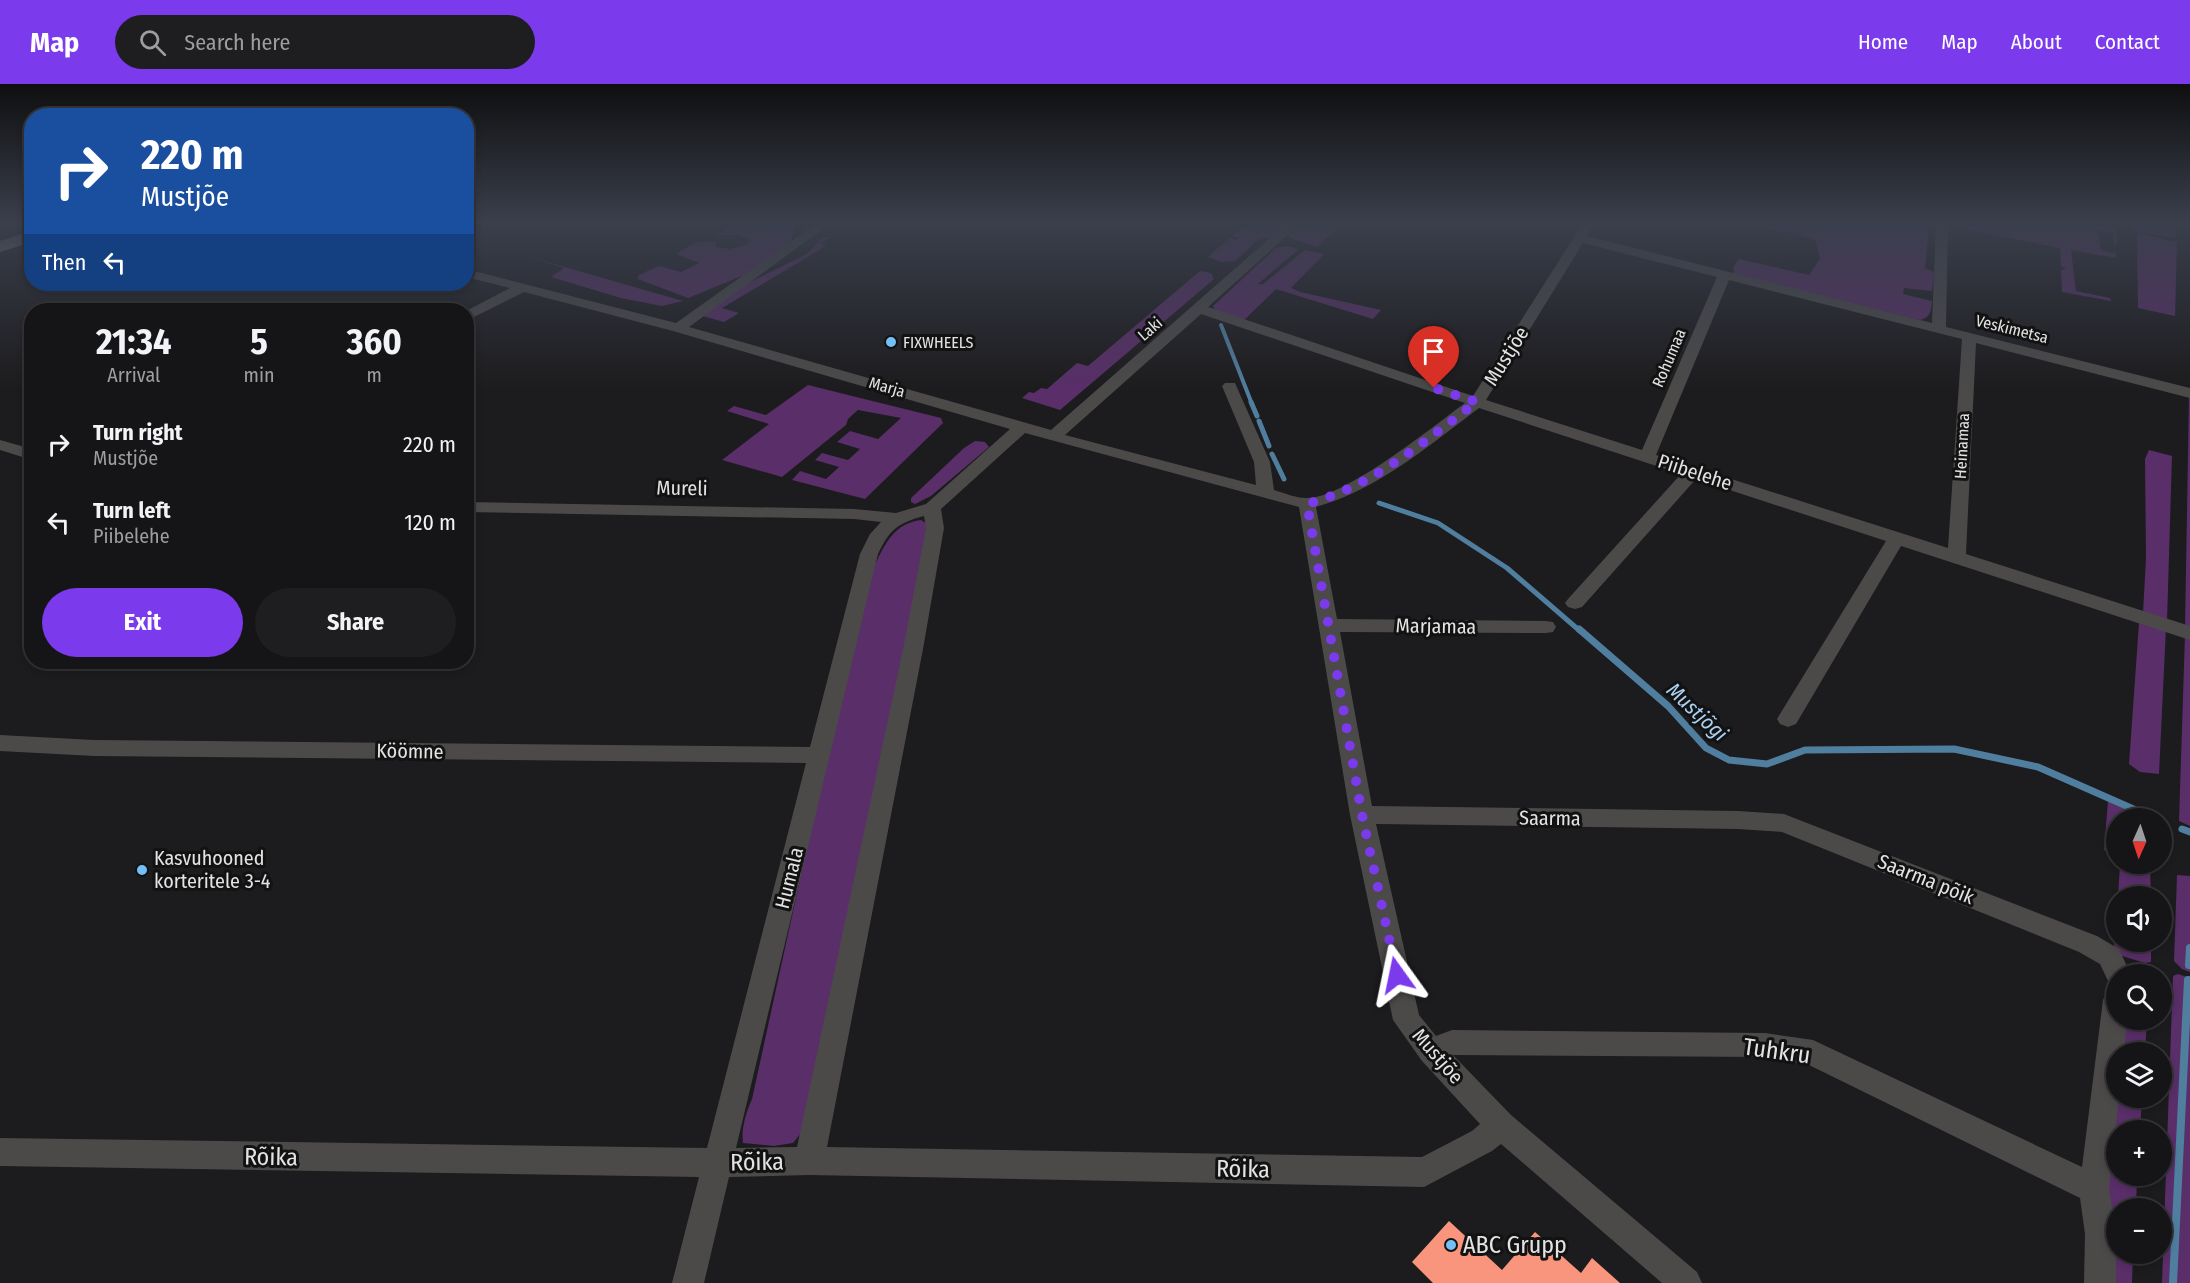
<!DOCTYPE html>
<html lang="en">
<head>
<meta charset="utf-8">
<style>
  :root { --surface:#151416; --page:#1e1d1f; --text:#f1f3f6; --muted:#9d9ea1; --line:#343335; --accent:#7c3aed }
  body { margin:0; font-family:"Fira Sans Condensed",sans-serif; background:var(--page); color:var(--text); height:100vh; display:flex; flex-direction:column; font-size:22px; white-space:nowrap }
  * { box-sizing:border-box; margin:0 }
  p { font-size:20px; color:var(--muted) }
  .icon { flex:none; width:33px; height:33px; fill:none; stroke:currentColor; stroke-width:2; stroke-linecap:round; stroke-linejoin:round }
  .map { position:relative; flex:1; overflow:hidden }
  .drawer { position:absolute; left:24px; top:219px; width:450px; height:366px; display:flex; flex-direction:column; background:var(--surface); border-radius:24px; box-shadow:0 3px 9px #0003,0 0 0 2px var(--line) }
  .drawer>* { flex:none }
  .guide { position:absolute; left:24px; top:24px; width:450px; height:183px; border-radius:24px; box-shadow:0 3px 9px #0003,0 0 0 2px var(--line); background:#1a4fa0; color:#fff; overflow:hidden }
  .needle { width:39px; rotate:183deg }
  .controls { position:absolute; left:2106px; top:724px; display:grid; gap:12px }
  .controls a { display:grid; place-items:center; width:66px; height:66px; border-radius:50%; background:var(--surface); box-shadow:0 3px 9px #0003,0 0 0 2px var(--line); font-size:30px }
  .pin { position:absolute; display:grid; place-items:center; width:51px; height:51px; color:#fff; margin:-62px -26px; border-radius:50% 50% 50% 0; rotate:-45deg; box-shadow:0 0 6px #0007 }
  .pin .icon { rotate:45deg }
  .me { position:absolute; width:66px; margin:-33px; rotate:348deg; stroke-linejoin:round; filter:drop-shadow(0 0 4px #0008) }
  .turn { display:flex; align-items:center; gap:21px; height:126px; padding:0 18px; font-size:27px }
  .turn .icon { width:78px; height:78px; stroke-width:2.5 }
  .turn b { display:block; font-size:42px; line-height:51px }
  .then { display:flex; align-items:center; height:57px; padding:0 18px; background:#0003; gap:12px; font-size:22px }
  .eta { display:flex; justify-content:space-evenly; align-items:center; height:102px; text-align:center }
  .eta b { font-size:36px; font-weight:700; line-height:42px }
  .button { display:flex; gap:12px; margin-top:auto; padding:12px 18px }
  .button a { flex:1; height:69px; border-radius:36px; background:var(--accent); color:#fff; font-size:24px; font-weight:700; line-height:69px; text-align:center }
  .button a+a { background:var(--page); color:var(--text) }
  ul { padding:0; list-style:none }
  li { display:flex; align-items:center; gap:18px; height:78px; padding:0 18px }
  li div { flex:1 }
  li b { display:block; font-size:22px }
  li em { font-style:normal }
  header { display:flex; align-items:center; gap:36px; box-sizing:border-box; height:84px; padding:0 30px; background:var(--accent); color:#fff }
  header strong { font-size:28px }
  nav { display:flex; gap:33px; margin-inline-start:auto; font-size:21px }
  .search { width:420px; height:54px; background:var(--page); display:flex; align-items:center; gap:15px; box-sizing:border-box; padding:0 21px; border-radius:33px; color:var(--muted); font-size:22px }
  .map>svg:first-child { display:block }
  .green { fill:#592e69 }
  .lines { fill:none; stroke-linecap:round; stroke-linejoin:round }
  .stream-far3 { stroke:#507e9f; stroke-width:4 }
  .stream-far2 { stroke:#507e9f; stroke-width:5 }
  .stream-far1 { stroke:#507e9f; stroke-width:7 }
  .stream { stroke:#507e9f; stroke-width:8 }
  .building { fill:#f8957c }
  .minor { fill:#4b4a49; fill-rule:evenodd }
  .major { fill:#7b7877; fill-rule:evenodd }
  .route { stroke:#7c3aed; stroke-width:10; stroke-dasharray:0 18 }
  .poi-dot { fill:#74c0f6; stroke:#131213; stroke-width:2 }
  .labels { text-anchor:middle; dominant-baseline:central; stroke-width:6; stroke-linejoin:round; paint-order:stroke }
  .far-street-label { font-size:16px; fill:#e4e3e4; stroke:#131213 }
  .far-poi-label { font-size:16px; fill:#e4e3e4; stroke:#131213; text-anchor:start }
  .street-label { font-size:20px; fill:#e4e3e4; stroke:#131213 }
  .poi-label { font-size:20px; fill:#e4e3e4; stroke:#131213; text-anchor:start }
  .water-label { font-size:21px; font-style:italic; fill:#abd0f2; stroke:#131213 }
  .near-street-label { font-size:24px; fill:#e4e3e4; stroke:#131213 }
  .near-poi-label { font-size:24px; fill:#e4e3e4; stroke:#131213; text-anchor:start }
</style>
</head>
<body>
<header>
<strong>Map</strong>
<div class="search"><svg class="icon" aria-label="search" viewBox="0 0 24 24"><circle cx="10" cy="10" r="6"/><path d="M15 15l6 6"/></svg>Search here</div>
<nav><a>Home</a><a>Map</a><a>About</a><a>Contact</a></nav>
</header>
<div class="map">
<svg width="2190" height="1199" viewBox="0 0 2190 1199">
  <rect width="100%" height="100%" fill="#1c1b1d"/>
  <path class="green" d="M738 139H796L791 158 749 189 688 214 638 195 639 191 659 182 681 188 699 179 676 170 696 158 715 157 716 163 730 165 746 161 749 157 746 153 738 151H715Z
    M1250 139H1288L1274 153 1259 155 1235 177 1221 178 1208 173 1229 154 1238 156 1239 154 1232 152Z
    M1303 139H1342L1317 163 1289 154V151Z
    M1744 139H1938V143L1929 144 1925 184 1934 188 1932 207 1904 204 1903 210 1932 217C1931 227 1930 234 1920 236L1734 190 1733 183 1739 175 1809 191 1820 175 1815 155Z
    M1954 139H2102L2116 145 2117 160 2114 161 2113 148 2098 146 2101 166 2114 169 2115 166 2116 174 2071 166 2076 207 2110 214 2111 217 2062 208 2061 186 2066 185 2061 182 2060 164 1954 143Z
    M2123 139H2178L2176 154 2137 148Z
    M2137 149 2177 158 2175 232 2138 224Z
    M831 153 821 159 826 162 722 224 739 229 724 238 703 232 746 200 807 170 822 154Z
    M1287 162 1299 165 1258 200H1263L1305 166 1324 170 1291 204 1300 208 1381 226 1373 235 1276 205 1243 237 1215 226 1213 222 1276 164Z
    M530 173 683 217 662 222 621 214 551 193 564 184Z
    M1200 187 1211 189 1214 195 1060 326 1022 314 1029 308 1034 309 1041 304 1047 305 1077 279 1088 282Z
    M808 301 941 334 943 339 865 415 792 396 800 387 826 395 839 383 815 376 822 369 848 376 860 365 837 358 850 347 878 355 901 334 858 326 848 335 846 341 782 393 722 376 769 340 727 327 734 322 766 331Z
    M2189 311H2190V546L2185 544Z
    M975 357 985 358 989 363 931 412 915 420 911 418V414L964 364Z
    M2149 366 2172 372 2167 538 2143 529 2146 474 2145 375Z
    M921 436 929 441 806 1043 793 1059 774 1062 743 1059C741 1044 746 1029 752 1015L808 759 875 481C885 459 895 439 921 436Z
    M2139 539 2166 544 2159 690 2140 688 2129 680Z
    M2185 550 2190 552V742L2179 737Z
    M2108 717 2147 735H2116V771L2104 766Z
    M2120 780H2150L2151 813H2118Z
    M2190 785V888L2182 885 2174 877 2177 791 2190 792Z
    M2116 829V858H2151V878L2145 879 2119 871 2114 861Z
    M2178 890 2190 894V1199H2162L2173 892Z
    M2123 936H2147L2145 969H2119Z
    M2116 987V1014H2142L2140 1047H2116V1092H2137L2136 1125H2116V1170H2133L2132 1199H2110L2106 1069Z"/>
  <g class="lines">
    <path class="stream-far3" d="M1221 241 1252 320"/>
    <path class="stream-far2" d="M1251 318 1257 332
      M1259 337 1269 362
      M1272 370 1284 395
      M1379 419 1438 439 1507 484 1580 547"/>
    <path class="stream-far1" d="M1579 545 1668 622 1706 664 1729 676 1767 680 1805 666 1954 665 2038 683 2147 731
      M2182 745 2190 748"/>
    <path class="stream" d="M2189 881 2190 864
      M2173 1199 2188 896"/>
  </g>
  <path class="building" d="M1449 1137 1502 1186 1535 1148 1581 1189 1592 1174 1620 1199H1433L1412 1178Z"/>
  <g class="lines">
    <path class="minor" d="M817 139H831L689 243 1051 346 1287 139H1301L1208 223 1473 312 1583 139H1595L1587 152 1932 239 1936 139H1948L1946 243 2190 304V314L1976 259 1966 470 2190 542V556L1901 462 1796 640 1788 643 1780 640 1777 635 1886 457 1696 395 1582 523 1575 525 1568 523 1565 519 1568 515 1681 390 1479 324C1428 362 1379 405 1316 423L1337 535 1546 537 1553 538 1556 543 1553 548 1546 549 1340 548 1372 722 1738 727 1784 730 2097 852 2119 865 2131 891H2116V902L2109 899 2100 880 2079 868 1782 748 1738 745 1376 740 1419 931 1436 952 1452 946 1765 949 1813 956 2082 1083 2103 916 2107 908 2116 904V936H2127L2124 969H2116V1014H2119L2109 1105 2116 1149V1199H2084L2085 1150 2080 1114 1809 981 1765 973 1453 971 1511 1031 1697 1188 1702 1199H1662L1501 1060 1492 1067 1424 1103 809 1091 729 1093 704 1199H672L699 1093 0 1082V1054L707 1064 806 679 94 672 0 667V651L94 656 810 663 860 470 870 450 881 438 854 435 466 428V418L854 425 896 429 926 420 1010 345 673 247 524 208 466 237V227L510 204 466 193V185L676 239ZM1583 159 1717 193 1642 366 1486 316ZM1729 196 1962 255 1948 464 1656 371ZM1201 230 1465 319C1434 342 1342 416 1306 414 1296 414 1284 409 1274 406L1270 378 1235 299H1225L1222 302 1254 378 1256 401 1065 351ZM1025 349 1299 423 1350 731 1393 936 1422 977 1480 1040 1472 1047 1422 1073 827 1063 923 565 944 444 941 425ZM924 432 926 444 903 565 797 1063 736 1064 878 470C890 445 898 439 924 432Z
      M0 356 32 365V376L0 366Z"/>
    <path class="major" d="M32 147V158L0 168V157Z"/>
  </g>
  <linearGradient id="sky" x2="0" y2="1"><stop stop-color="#0f0f10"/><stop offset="0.45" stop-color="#3a3f4c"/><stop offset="1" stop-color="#3a3f4c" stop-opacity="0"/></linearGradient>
  <rect width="2190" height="307" fill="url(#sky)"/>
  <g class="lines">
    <path class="route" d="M1397 891 1362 731 1307 420C1372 403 1424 357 1477 318L1434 304"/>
  </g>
  <g class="poi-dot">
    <circle cx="891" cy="258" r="6"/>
    <circle cx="142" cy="786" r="6"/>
    <circle cx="1451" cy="1161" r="6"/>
  </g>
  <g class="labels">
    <g class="far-street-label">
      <text transform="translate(1150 245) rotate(-41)">Laki</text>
      <text transform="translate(2012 245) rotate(14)">Veskimetsa</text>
      <text transform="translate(1669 274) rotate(-67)">Rohumaa</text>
      <text transform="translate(887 303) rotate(16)">Marja</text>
      <text transform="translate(1962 362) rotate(-87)">Heinamaa</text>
    </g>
    <g class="far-poi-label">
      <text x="903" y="258">FIXWHEELS</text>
    </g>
    <g class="street-label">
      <text transform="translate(1506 272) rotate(-58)">Mustjõe</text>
      <text transform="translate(1695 388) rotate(18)">Piibelehe</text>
      <text transform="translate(682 404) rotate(1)">Mureli</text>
      <text transform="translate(1436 542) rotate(1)">Marjamaa</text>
      <text transform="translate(410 667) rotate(1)">Köömne</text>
      <text transform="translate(1550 734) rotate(1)">Saarma</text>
      <text transform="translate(789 794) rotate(-76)">Humala</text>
      <text transform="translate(1926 795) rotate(22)">Saarma põik</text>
      <text transform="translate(1438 972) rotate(49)">Mustjõe</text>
    </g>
    <g class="poi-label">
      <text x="154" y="774">Kasvuhooned<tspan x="154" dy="23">korteritele 3-4</tspan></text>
    </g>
    <g class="water-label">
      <text transform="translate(1697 628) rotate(43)">Mustjõgi</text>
    </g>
    <g class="near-street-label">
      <text transform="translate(1777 967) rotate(8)">Tuhkru</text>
      <text transform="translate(271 1073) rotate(1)">Rõika</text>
      <text transform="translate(757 1078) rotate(-1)">Rõika</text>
      <text transform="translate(1243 1085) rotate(1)">Rõika</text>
    </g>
    <g class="near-poi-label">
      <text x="1463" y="1161">ABC Grupp</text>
    </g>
  </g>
</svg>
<div class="controls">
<a><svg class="needle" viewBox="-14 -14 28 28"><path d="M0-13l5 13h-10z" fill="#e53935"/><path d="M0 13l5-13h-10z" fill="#9d9ea1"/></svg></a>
<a><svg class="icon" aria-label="sound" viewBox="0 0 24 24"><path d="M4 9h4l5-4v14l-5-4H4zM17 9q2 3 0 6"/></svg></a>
<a><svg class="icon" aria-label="search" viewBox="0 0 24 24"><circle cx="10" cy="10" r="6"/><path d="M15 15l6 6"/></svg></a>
<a><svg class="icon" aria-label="layers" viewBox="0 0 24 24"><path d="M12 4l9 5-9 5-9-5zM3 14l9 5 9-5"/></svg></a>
<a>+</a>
<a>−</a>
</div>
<div class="pin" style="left:1434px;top:304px;background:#d93025"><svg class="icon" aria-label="arrive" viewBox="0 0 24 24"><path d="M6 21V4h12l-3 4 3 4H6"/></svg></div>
<svg class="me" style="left:1397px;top:891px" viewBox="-20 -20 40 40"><path d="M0-17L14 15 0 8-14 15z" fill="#7c3aed" stroke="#fff" stroke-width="4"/></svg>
<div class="guide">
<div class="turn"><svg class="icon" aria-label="right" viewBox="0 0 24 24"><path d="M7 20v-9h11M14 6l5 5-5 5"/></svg><div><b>220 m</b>Mustjõe</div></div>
<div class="then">Then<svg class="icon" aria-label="left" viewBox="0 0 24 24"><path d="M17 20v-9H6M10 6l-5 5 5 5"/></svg></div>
</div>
<section class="drawer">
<div class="eta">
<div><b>21:34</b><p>Arrival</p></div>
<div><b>5</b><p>min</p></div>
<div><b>360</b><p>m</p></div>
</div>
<ul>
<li><svg class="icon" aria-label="right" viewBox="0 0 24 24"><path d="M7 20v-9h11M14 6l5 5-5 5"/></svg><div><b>Turn right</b><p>Mustjõe</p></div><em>220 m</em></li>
<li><svg class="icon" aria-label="left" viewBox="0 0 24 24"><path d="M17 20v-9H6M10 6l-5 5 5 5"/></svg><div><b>Turn left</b><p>Piibelehe</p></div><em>120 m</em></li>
</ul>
<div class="button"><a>Exit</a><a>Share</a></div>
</section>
</div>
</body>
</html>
